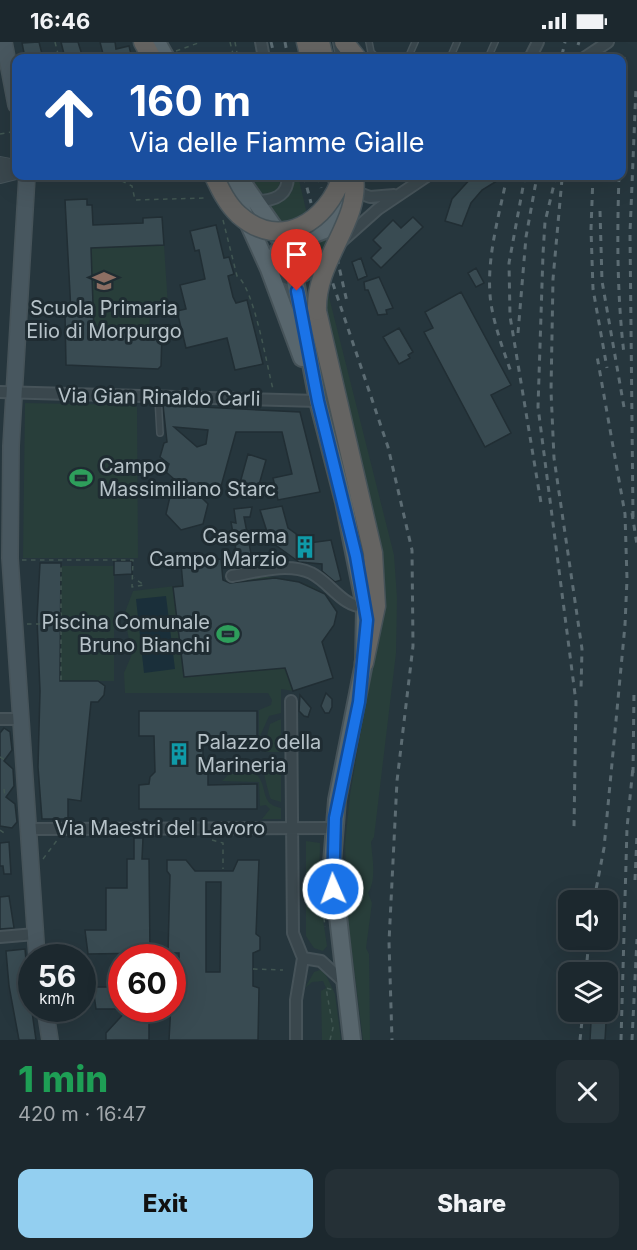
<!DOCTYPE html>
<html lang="en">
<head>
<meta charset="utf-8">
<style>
  :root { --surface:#1c282e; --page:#253036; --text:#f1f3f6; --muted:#a0a6aa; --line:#3a444a; --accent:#93cff0 }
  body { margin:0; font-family:Inter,sans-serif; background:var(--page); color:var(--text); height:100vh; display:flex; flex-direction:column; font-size:22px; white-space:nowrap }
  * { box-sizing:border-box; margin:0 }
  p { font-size:20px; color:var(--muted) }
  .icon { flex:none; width:33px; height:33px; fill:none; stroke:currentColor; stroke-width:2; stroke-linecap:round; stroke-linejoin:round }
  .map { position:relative; height:998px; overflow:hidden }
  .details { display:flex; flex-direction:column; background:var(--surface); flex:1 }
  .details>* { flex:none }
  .top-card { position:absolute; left:12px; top:12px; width:614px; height:126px; border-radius:12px; box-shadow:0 6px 24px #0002,0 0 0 2px var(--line); background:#1a4fa0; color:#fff; overflow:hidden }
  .controls { position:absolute; left:558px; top:848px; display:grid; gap:12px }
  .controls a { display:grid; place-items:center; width:60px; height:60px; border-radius:12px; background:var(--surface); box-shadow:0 6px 24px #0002,0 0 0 2px var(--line); font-size:30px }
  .speed { position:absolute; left:18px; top:902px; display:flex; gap:12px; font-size:30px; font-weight:700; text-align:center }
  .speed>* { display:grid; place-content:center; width:78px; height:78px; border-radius:50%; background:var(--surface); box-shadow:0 6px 24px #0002,0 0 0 2px var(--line); line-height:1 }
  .speed small { font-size:15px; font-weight:400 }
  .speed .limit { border:9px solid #d22; background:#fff; color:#111 }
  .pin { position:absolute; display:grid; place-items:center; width:51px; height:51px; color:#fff; margin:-62px -26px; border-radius:50% 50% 50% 0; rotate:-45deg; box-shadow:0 0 6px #0007 }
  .pin .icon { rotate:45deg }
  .me { position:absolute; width:66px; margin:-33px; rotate:358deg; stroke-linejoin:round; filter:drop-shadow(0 0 4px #0008) }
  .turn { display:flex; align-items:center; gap:21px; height:126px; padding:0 18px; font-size:27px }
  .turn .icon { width:78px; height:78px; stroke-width:2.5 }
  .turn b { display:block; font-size:42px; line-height:51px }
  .round { display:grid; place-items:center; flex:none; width:63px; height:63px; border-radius:12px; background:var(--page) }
  .head { display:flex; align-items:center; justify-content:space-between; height:102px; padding:0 18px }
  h1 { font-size:36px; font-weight:800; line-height:45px; color:#1e9e55 }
  .cta { display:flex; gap:12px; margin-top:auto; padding:12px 18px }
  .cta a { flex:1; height:69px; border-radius:12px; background:var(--accent); color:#111; font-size:24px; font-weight:800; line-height:69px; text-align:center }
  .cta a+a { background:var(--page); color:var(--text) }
  .status { display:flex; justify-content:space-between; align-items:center; height:42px; padding:0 30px; background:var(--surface); direction:ltr }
  .status svg { height:16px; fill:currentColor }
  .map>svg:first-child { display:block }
  .green { fill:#283e3a }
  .water { fill:#1a2f3a }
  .building { fill:#394b52; stroke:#212e34; stroke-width:1.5; fill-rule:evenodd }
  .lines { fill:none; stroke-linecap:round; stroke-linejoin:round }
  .service-casing { stroke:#465359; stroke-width:8 }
  .minor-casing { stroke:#465359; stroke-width:14 }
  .tertiary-casing { stroke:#465359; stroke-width:16 }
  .secondary-casing { stroke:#465359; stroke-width:18 }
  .primary-casing { stroke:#465359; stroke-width:20 }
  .trunk-casing { stroke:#455258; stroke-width:21 }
  .path { stroke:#415652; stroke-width:1.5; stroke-dasharray:4.5 4.5; stroke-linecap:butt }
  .service { stroke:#3a474d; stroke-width:5 }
  .minor { stroke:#3a474d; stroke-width:10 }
  .tertiary { stroke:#3a474d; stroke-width:14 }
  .secondary { stroke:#48575f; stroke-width:15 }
  .primary { stroke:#58666d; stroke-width:16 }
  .trunk { stroke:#656462; stroke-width:18 }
  .rail { stroke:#5c6c73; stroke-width:3; stroke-dasharray:6 6; stroke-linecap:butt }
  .trunk-bridge-casing { stroke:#455258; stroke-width:21; stroke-linecap:butt }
  .trunk-bridge { stroke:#656462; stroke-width:18 }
  .route-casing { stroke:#114b97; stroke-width:15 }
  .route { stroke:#1a73e8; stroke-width:10 }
  .labels { text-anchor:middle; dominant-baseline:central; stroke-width:6; stroke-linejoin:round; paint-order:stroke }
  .poi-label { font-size:20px; fill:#b6c2c8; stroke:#1f2c32; text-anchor:start }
  .street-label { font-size:20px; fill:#b6c2c8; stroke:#1f2c32 }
</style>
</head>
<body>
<div class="status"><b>16:46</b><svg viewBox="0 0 49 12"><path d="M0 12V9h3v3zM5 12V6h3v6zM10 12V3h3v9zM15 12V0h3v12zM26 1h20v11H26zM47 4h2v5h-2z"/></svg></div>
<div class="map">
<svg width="637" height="998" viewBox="0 0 637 998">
  <rect width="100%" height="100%" fill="#26363d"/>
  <path class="green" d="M261 134H280C281 144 276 151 266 153L259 149 254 138Z
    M294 134H298L311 189 288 190 265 164C282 162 292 150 294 134Z
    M335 188 331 202 299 231 290 209Z
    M164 203 168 265 150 271 149 291 94 290 91 206Z
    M325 239 394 513 397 556 396 611 374 795 371 800C372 815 377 837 368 851L372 861 366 906 369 912 370 998H363L348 879 345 802 350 753 385 549 382 508 323 269Z
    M25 361 132 363 137 365 138 516H23Z
    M61 524H114V639H39V587Z
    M260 534C288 537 324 539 337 570L334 583 321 600 333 636 293 649 281 647V671L269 674 256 703 229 704 223 701 222 697H259V668L271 663 272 658 268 651H125L124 631 132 612 124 573 133 549Z
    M281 677V710H263L270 682Z
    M281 724V760L271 757C269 754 263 728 263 725Z
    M229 732H254L258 734C268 747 260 762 281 766V777H262L270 767 266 763 260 764 259 740 222 739Z
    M306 799 320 801 319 851 327 904 323 909 314 906 306 894Z
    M320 928 324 929 335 952 341 998H322L321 949 326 946 323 939 312 940 305 946 314 930Z"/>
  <path class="water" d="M166 554 175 627 144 631 136 557Z"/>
  <path class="building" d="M39 0 43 16H25L22 1Z
    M61 0H78L83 16H65Z
    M100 0H115L116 7 129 4 132 16H104Z
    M473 134H505L482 148 471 161 462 184 445 179 452 157Z
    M87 157V163H92L93 183 143 181V176L162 175 164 203 91 206 94 290 162 291 161 324 158 327 66 323 65 271 71 270 65 158Z
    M413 175 423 185 381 226 371 216 381 206 373 198 393 178 401 186Z
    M216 183 224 216 229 215 234 232 228 234 233 255 236 261 247 258 263 322 235 328 227 296 186 306 177 269 186 267 180 243 205 237 199 208 195 209 190 189Z
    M361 216 367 234 358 238 352 220Z
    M476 226 484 241 476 245 468 231Z
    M379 235 393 266 386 268 387 272 378 273 368 248H365L364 240Z
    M461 250 511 343 491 353 511 391 485 405 424 290 433 286 425 270Z
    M399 286 413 310 408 313 410 316 399 322 383 295Z
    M163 363 300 370 320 450 278 458 273 436 292 432 282 390H236L220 448 215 445 214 452 201 455 208 462 203 482 181 488 166 472 174 437 166 430 169 422 160 415 164 401 167 400ZM174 385 208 388 206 402 197 405Z
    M248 412 266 418 255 457 237 452Z
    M282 464 288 486 309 501 331 498 341 538 335 540 322 529V522L299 520 270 499 260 468Z
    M252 465 250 475H244L253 522 239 525 231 480 236 481 234 467Z
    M221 517 223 538 230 541 275 536 299 540 325 552 337 570 334 583 322 600 333 636 293 649 285 626 184 635 173 545 183 544 181 521Z
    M114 519H132V532L114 533Z
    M40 521H61L60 639H98L105 644 104 653 98 660H91L81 759 68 757V777H42L38 725 40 649 37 577Z
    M326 651 332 657V665L329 671H325L321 664Z
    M300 653 311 666 308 675 304 674 299 669Z
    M139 669H257V694H203V729L208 732V743L257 742V767H139V743L149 742 150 735 155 730 154 694H139Z
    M4 686 10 690 12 708 4 719 13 727 14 744 6 755 15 762 17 780 12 786 0 784V691Z
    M134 796H143L142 817H149L150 911 88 912 85 888H106V846H127V817H134Z
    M9 800 11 832H4L3 824H0V801Z
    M167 818H186L195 829H233L238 818H259L256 892 260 895V908L253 911V944L259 946 258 998H169L172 944H179V911H168L170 833 167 829ZM206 840H221L220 930H206Z
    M9 854 14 886 0 887V855Z
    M25 907 28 941 36 998H19L9 944 6 909Z
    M93 945H122V967H96Z
    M129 966H149V998H106V991Z
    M591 980 606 981 605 998H590Z"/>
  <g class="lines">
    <g class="service-casing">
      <path id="service" d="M336 0 339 16
        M369 0 371 10 377 16
        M408 16 415 0
        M450 16 457 0
        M488 16 495 0
        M158 355 160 391"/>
    </g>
    <g class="minor-casing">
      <path id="minor" d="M261 0 264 16
        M530 16 538 0
        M584 16 608 0
        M351 148 370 155 394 153
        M255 159C273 159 288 155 288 134
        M342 199 378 167 427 134
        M269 227C297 249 307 232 328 212
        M0 350 318 359
        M232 534C256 530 287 520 311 531 331 541 342 565 365 565
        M291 659 293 891 303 916 296 958V998
        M0 677H21
        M27 787 334 786
        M0 895 35 892
        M303 916 321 919 345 941"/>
    </g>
    <g class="tertiary-casing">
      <path id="tertiary" d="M0 122 16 125
        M0 134 16 130"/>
    </g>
    <g class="secondary-casing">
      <path id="secondary" d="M4 0 16 63
        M27 134 11 404 10 516 37 915
        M45 966 50 998"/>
    </g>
    <g class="primary-casing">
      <path id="primary" d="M157 0 166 16
        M227 134 269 227 302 316
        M238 134 273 184 284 205 295 238 318 359 344 460 365 565 364 621 337 758 332 821 352 998
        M277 210C310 183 358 200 336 134"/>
    </g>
    <g class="trunk-casing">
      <path id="trunk" d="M143 0 152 16
        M306 0 310 16
        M320 0 324 16
        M344 0 357 16
        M317 269 373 511 376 564 364 621"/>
    </g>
    <path class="path" d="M55 0 59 16
      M230 0 234 16
      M235 0 238 16
      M176 9 201 0
      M0 92 11 90
      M95 134 122 139 132 144 135 158 208 156
      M223 178 237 234C254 245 267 325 273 347
      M22 518H133L132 545 144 543 134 536
      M27 582H46
      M61 638V525
      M0 715 5 718
      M263 718H280
      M4 747 5 754
      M0 788 7 793
      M212 798 223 801V827
      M43 817 58 797
      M321 849 325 885
      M253 927 283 928
      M330 998 333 986 326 946 333 948"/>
    <use href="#service" class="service"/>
    <use href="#minor" class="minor"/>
    <use href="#tertiary" class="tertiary"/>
    <use href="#secondary" class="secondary"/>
    <use href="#primary" class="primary"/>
    <use href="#trunk" class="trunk"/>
    <path class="rail" d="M271 0 275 16
      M285 0 288 16
      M578 3 579 0
      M562 13 565 0
      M621 81 624 11
      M304 134 311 161
      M318 134 321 146
      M507 134C499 175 485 219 491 262 495 286 504 310 512 333
      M525 134 509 221 510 274 541 461
      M556 134 545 180 543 212 538 365 576 660 574 785
      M593 134 591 187 593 247 607 326
      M619 134C617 194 617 252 624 312
      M562 137 553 237 551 349 554 416 582 607 581 647
      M600 169 602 239 625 371
      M337 216 347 260
      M329 230 388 405 412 508 413 604 397 739 389 900 392 998
      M518 291 526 195 537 134
      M632 471 637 503
      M633 475 630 191 636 45
      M633 731 634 649
      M635 838 637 793
      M594 858 604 806 625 583 627 537 625 472 597 314
      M586 930 589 897
      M580 998 583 969
      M621 998 627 786 633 725
      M632 998 637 897"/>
    <g class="trunk-bridge-casing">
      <path id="trunk-bridge" d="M214 134C220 147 227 162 239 173 281 210 328 179 342 134
        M317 269C315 218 361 180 354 134"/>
    </g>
    <use href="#trunk-bridge" class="trunk-bridge"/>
  </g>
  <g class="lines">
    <g class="route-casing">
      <path id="route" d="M297 249 318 359 356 514 367 578 359 660 335 776 333 847"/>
    </g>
    <use href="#route" class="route"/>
  </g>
  <defs>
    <g id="school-bare" transform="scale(1.8)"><path d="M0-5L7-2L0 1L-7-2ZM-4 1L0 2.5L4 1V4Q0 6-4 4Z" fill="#8d6e63" stroke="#1f2c32" stroke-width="2.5" paint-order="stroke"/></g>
    <g id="stadium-bare" transform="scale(1.8)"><path d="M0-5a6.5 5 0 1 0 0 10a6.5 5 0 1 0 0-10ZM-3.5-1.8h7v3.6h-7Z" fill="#2e9e5b" stroke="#1f2c32" stroke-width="2.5" paint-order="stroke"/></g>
    <g id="building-bare" transform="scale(1.8)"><path d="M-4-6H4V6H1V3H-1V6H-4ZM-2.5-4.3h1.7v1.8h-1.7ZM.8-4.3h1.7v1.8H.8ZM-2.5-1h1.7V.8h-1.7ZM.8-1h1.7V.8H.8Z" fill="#0f9aa8" stroke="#1f2c32" stroke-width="2.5" paint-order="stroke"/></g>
  </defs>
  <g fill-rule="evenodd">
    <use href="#school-bare" x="104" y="239"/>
    <use href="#stadium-bare" x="81" y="436"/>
    <use href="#building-bare" x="305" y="505"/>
    <use href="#stadium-bare" x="228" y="592"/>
    <use href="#building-bare" x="179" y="712"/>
  </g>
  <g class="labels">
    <g class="poi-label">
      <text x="104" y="266" text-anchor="middle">Scuola Primaria<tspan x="104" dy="23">Elio di Morpurgo</tspan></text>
      <text x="99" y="424">Campo<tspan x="99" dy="23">Massimiliano Starc</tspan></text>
      <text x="287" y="494" text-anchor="end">Caserma<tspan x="287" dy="23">Campo Marzio</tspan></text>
      <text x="210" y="580" text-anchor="end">Piscina Comunale<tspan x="210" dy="23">Bruno Bianchi</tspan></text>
      <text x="197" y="700">Palazzo della<tspan x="197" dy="23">Marineria</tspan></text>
    </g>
    <g class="street-label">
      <text transform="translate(159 355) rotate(1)">Via Gian Rinaldo Carli</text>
      <text x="160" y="786">Via Maestri del Lavoro</text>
    </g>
  </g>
</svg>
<div class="controls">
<a><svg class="icon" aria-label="sound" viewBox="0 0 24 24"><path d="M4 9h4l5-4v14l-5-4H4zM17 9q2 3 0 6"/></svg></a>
<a><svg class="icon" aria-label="layers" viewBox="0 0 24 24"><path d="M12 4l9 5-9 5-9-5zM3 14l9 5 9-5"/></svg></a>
</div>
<div class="speed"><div>56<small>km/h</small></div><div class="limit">60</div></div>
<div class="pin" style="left:297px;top:249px;background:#d93025"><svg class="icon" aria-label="arrive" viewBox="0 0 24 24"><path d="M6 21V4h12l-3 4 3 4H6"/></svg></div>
<svg class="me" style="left:333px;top:847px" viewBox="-20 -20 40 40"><circle r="17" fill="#1a73e8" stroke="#fff" stroke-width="3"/><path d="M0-11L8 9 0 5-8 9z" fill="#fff"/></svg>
<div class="top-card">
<div class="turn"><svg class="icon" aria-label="ahead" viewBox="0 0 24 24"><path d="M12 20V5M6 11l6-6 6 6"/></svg><div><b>160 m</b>Via delle Fiamme Gialle</div></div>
</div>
</div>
<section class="details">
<div class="head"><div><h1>1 min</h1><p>420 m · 16:47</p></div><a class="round"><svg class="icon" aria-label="close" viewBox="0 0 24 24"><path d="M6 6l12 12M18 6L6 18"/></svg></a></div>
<div class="cta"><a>Exit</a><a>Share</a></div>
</section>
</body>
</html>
